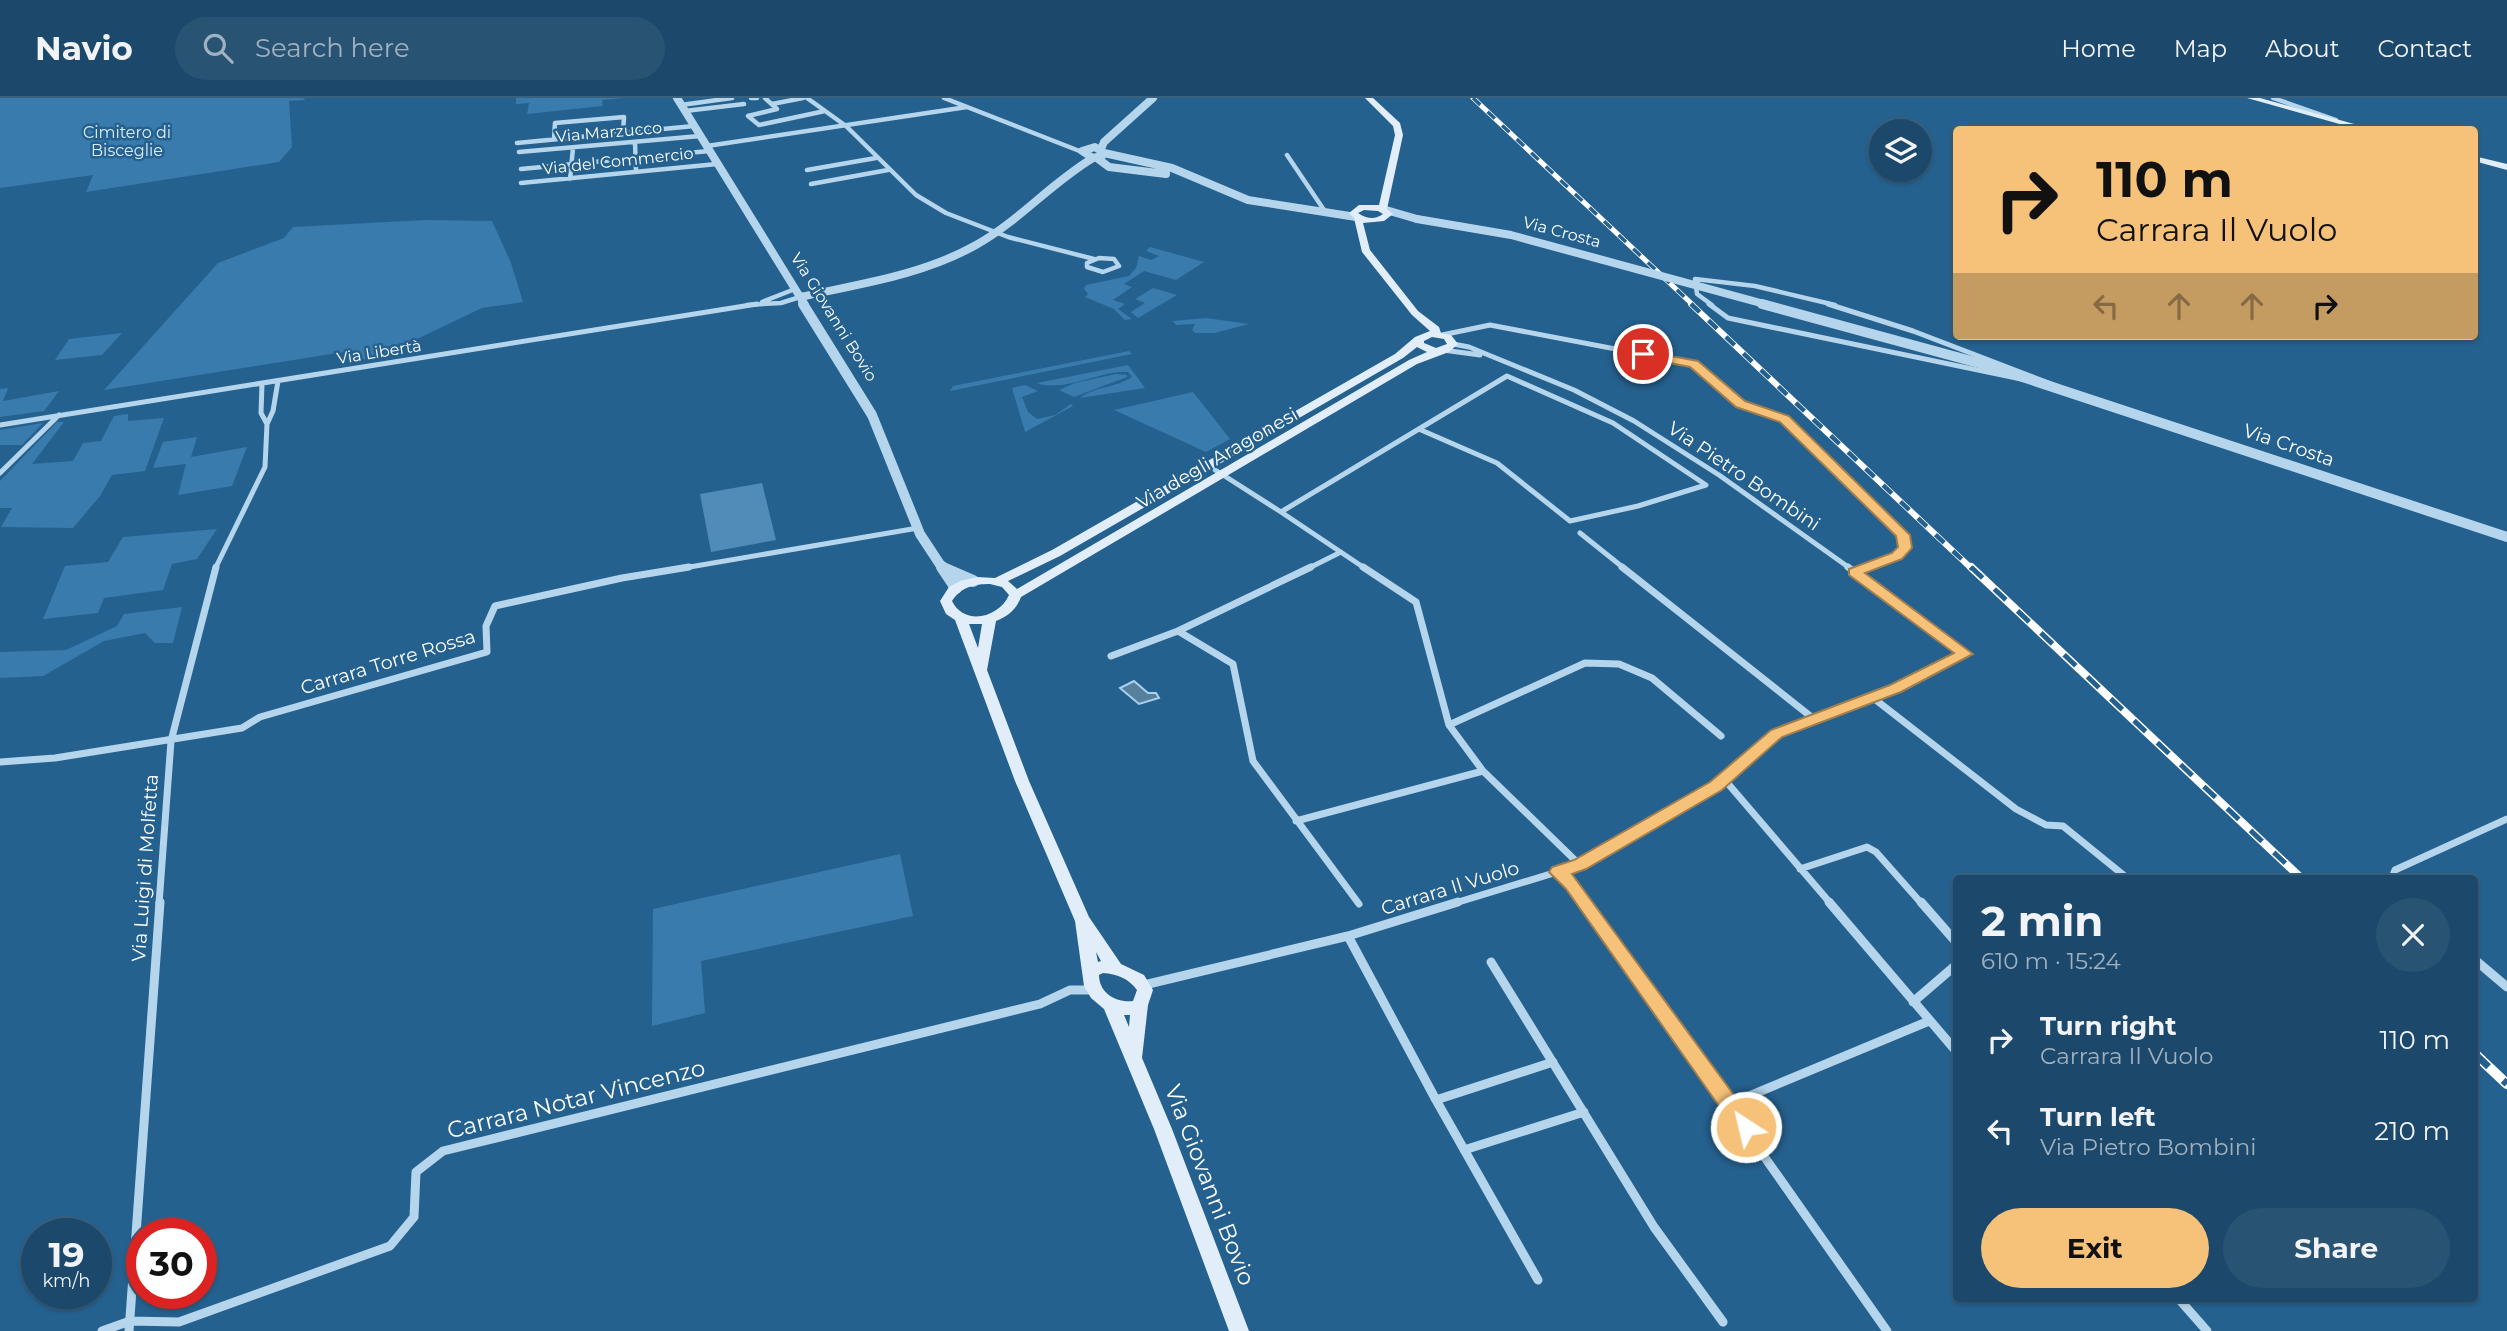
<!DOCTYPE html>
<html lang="en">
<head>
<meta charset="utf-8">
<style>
  :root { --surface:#1c496b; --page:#295373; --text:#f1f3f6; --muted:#a0b2c1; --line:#3a617e; --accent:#f6c279 }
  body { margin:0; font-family:Montserrat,sans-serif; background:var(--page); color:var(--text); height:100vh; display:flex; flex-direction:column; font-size:26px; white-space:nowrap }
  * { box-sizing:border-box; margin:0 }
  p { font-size:23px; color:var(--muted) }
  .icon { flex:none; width:38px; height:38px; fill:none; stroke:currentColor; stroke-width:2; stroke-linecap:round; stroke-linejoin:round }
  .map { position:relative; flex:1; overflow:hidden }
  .sheet { position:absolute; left:1953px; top:777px; width:525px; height:427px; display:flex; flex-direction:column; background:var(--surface); border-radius:7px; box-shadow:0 2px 5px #0004,0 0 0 2px var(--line) }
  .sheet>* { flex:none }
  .guide { position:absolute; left:1953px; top:28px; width:525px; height:214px; border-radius:7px; box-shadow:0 2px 5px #0004,0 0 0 2px var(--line); background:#f6c279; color:#111; overflow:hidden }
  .buttons { position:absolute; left:1869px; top:21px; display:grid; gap:14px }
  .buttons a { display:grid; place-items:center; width:63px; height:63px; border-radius:50%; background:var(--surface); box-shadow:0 2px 5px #0004,0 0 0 2px var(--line); font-size:35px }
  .speed { position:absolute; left:21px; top:1120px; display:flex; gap:14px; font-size:35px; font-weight:700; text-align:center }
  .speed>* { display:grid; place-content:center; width:91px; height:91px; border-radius:50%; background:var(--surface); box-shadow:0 2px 5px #0004,0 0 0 2px var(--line); line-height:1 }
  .speed small { font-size:18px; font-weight:400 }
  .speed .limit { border:10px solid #d22; background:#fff; color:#111 }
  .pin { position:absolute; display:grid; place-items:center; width:60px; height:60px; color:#fff; margin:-30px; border:4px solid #fff; border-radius:50%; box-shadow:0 2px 7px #0007 }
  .me { position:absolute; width:77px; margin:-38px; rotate:325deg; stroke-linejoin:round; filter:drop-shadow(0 0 5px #0008) }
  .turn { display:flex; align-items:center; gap:24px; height:147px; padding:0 28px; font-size:32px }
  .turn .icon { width:91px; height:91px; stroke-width:2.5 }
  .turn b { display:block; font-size:49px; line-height:60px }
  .lanes { display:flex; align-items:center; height:66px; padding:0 28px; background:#0003; justify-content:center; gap:35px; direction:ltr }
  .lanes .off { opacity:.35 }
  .round { display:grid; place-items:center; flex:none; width:74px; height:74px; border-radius:37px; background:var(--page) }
  .headline { display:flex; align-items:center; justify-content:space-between; height:119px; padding:0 28px }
  h1 { font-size:42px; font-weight:700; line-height:52px }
  .cta { display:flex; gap:14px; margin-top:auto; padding:14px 28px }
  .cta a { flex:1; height:80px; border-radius:42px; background:var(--accent); color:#111; font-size:28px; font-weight:700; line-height:80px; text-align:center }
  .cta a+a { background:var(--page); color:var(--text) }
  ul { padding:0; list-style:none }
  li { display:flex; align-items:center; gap:21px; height:91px; padding:0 28px }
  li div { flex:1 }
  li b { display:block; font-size:26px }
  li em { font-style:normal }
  header { display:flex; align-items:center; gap:42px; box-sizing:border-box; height:98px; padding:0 35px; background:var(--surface); border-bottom:2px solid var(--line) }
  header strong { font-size:33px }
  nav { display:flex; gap:38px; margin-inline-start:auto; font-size:24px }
  .search { width:490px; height:63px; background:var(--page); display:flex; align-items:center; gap:18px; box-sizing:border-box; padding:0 24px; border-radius:38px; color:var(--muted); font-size:26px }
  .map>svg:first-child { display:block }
  .green { fill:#397bac }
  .water { fill:#57809f; stroke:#aad1ec; stroke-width:2 }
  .building { fill:#518cb8 }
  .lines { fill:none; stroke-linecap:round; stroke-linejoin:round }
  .minor-far3 { stroke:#b5d5ec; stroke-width:4.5 }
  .minor-far2 { stroke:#b5d5ec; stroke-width:5 }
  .minor-far1 { stroke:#b5d5ec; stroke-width:7 }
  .minor { stroke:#b5d5ec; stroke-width:9 }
  .tertiary-far2 { stroke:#b5d5ec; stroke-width:8 }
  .tertiary-far1 { stroke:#b5d5ec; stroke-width:10 }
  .tertiary { stroke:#b5d5ec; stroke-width:12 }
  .secondary { fill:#e1eef9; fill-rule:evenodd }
  .rail-far3-casing { stroke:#fff; stroke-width:5 }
  .rail-far2-casing { stroke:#fff; stroke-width:6 }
  .rail-far1-casing { stroke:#fff; stroke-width:8 }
  .rail-casing { stroke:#fff; stroke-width:10 }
  .rail-far3 { stroke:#25618f; stroke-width:3.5; stroke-dasharray:10; stroke-linecap:butt }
  .rail-far2 { stroke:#25618f; stroke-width:4.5; stroke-dasharray:12; stroke-linecap:butt }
  .rail-far1 { stroke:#25618f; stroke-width:5; stroke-dasharray:16; stroke-linecap:butt }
  .rail { stroke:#25618f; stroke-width:7; stroke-dasharray:20; stroke-linecap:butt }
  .tertiary-bridge-far1 { stroke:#b5d5ec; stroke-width:8 }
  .tertiary-bridge { stroke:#b5d5ec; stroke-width:10 }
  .route { fill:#f6c279; stroke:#a07e4f; stroke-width:2 }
  .labels { text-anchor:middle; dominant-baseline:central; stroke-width:5; stroke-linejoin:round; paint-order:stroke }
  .far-park-label { font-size:16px; fill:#daecf9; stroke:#25618f }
  .far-street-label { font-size:16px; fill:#fff; stroke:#25618f }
  .street-label { font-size:19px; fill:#fff; stroke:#25618f }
  .near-street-label { font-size:23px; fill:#fff; stroke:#25618f }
</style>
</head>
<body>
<header>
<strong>Navio</strong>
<div class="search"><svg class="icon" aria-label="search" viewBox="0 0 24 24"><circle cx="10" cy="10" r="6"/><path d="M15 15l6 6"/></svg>Search here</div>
<nav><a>Home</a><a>Map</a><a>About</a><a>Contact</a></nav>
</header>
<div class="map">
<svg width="2507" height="1233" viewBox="0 0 2507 1233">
  <rect width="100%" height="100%" fill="#25618f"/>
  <path class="green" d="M0 0H304L305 2 289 3 292 49 279 64 86 94 93 77 0 90Z
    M516 0H624L602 2 603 8 527 16 529 5 516 6Z
    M426 122 492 123 511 165 523 204 482 210 396 251 394 257 360 262 357 252 104 292 218 165 284 140 293 129Z
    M1150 149 1204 164 1176 182 1144 173 1124 186 1132 189 1113 202 1125 206 1118 211 1132 221 1125 222 1114 211 1085 199 1088 196 1084 191 1086 187 1129 178 1136 170 1139 158 1151 162 1159 158 1146 153Z
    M1153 190 1177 197 1138 220 1131 214 1145 205 1135 201Z
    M1206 220 1249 226 1215 235H1195L1192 232 1195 226 1176 227 1173 223Z
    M122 235 102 257 55 262 69 241Z
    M1129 253 1132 256 950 293 953 288Z
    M1128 267 1145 290 1080 300C1095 288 1116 290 1132 279L1128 274H1120C1095 276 1061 294 1037 285Z
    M1116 276 1127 277V279L1074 299 1059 292 1075 285Z
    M1025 287 1038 293 1022 299 1028 314 1037 321 1055 317 1071 306 1073 308 1025 334 1012 290Z
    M8 290 3 303 59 293 44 313 0 319V291Z
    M1193 294 1230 341 1206 354 1114 312Z
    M128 316V323L164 320 145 373 112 377 100 398 73 430 1 429 12 410H0V383L57 324H64L32 366 73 363 83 345 101 343 114 318Z
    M43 325 22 347H0V332Z
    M197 339 191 359 247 349 232 388 178 397 186 366 153 370 163 344Z
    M217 431 197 461 172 466 163 492 104 500 98 515 43 521 65 468 108 464 123 439Z
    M182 509 173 545H155L145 535 104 543 43 578 0 580V554L66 552 117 528 124 516Z
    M900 756 913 818 701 863 705 915 652 928 653 811Z"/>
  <path class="water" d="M1134 583 1148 595H1156L1159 600 1139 606 1120 590Z"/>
  <path class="building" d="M762 385 776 442 711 454 700 396Z"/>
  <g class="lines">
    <path class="minor-far3" d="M751 0H757
      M807 0 846 28 916 97 946 115 1008 139 1094 161
      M944 0 1082 54
      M2273 0 2336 22
      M772 6 803 0
      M681 7 732 0
      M685 13 744 6
      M748 18 759 27 825 13
      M748 18 777 11 765 0
      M554 41 555 25 624 19 623 35
      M635 44 636 74
      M517 45 694 28
      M707 48 967 9
      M519 54 700 38
      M1287 57 1324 112
      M521 71 709 53
      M807 72 876 60
      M570 81 573 50
      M521 85 717 66
      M811 86 888 72
      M1099 160 1114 161 1119 168 1103 174 1087 169V165Z
      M762 204 795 191
      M747 207 781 205 800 199
      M1712 207 1697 196 1695 181 1755 188 1835 207"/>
    <path class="minor-far2" d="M1709 206 1728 220 2059 289 1913 233 1828 206
      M1442 237 1490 227 1694 266 1741 306 1784 321 1903 437 1905 450 1897 458 1863 471
      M1453 246 1469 249 1574 292 1634 323 1719 377 1851 471
      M1443 252 1480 257
      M262 286 261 315 267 326 273 313 278 283
      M0 327 757 206
      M1209 368 1281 414
      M0 375 59 317
      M1580 435 1625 471
      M215 471 265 369 267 326
      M678 471 918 430
      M1307 471 1341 454
      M1366 471 1281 414 1507 278 1613 325 1706 387 1638 408 1570 423 1497 365 1421 332"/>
    <path class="minor-far1" d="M1311 469 1178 533 1233 566 1253 663 1359 806
      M1363 469 1416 504 1449 627 1585 565 1619 566 1652 580 1721 638
      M1622 469 1814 621
      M1854 474 1868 469
      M1111 558 1178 533
      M1872 599 2016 711 2046 727 2063 728 2127 780
      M1449 627 1483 673 1580 767
      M0 664 55 660 242 630 260 619 487 554 486 528 495 508 622 480 689 469
      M1724 681 1831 806
      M1296 723 1483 673
      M1800 771 1867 749 1876 754 1922 806
      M1558 774 1573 787 1586 806
      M2392 780 2395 772 2507 721
      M159 806 171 643 216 469
      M1452 806 1580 767 1716 688 1776 636 1895 590 1965 556 1848 469"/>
    <path class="minor" d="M1585 804 1887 1233
      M1829 804 1956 953
      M1921 804 1956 844
      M1348 838 1436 1002 1538 1182
      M2474 861 2507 889
      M1491 864 1654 1129 1723 1224
      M1144 887 1348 838 1458 804
      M1913 904 1956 867
      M1436 1002 1553 964
      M1730 1006 1929 923
      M1464 1052 1584 1014
      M2178 1200 2207 1233
      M102 1233 130 1223 179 1224 390 1148 414 1119 416 1074 443 1053 1040 906 1070 892H1093
      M129 1233 160 804"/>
    <path class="tertiary-far2" d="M677 0 805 207
      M1095 49 1104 55 1102 58 1093 60 1082 53Z
      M1101 51 1104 44 1153 0
      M1104 55 1172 70 1248 102 1356 119
      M1097 60 1109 69 1166 76
      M1386 112 1417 121
      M800 199C859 186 923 177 976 147 1019 123 1051 85 1093 60"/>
    <path class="tertiary-far1" d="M803 206 872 317 920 436 943 471
      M1986 267 2507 439"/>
    <path class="tertiary" d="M942 469 956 490
      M943 470 973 483"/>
    <path class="secondary" d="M1365 0H1373L1400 25 1403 37 1387 111 1393 116 1384 123 1363 125 1370 152 1418 213 1439 229 1441 235 1451 237 1458 246 1449 254 1417 266 1021 499C1016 512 1008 518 996 523L987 572 1029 683 1089 819 1121 866 1144 877 1153 892 1148 907 1142 960 1172 1031 1249 1233H1229L1154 1031 1104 911 1091 900 1084 888 1075 823 1015 683 955 522 946 516 940 503 949 489 960 483 977 479 995 480 1052 452 1395 256 1415 239 1430 233 1412 217 1362 154 1354 120 1349 115 1359 107H1379L1395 37 1393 28ZM1364 112 1378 113 1383 116C1375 122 1367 121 1358 115ZM1432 239 1444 241 1447 246 1436 250 1424 245V243ZM1417 249 1427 254 1409 262 1017 491 1008 483 1060 458 1403 260ZM990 486 1002 489 1009 497C999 520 964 528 952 503 961 489 974 486 990 486ZM969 526H982L978 550ZM1096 854 1101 863 1098 864ZM1103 875C1117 876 1128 880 1137 892L1133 903C1116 905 1099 895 1099 877ZM1124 917H1130L1129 929Z
      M2247 0H2260L2376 32H2361Z
      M2474 58 2507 66V72L2474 63Z"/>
    <g class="rail-far3-casing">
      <path id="rail-far3" d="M1473 0 1693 207"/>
    </g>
    <g class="rail-far2-casing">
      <path id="rail-far2" d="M1691 206 1972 471"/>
    </g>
    <g class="rail-far1-casing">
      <path id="rail-far1" d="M1971 469 2301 780"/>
    </g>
    <g class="rail-casing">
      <path id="rail" d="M2474 955 2507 986"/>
    </g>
    <use href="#rail-far3" class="rail-far3"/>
    <use href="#rail-far2" class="rail-far2"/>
    <use href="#rail-far1" class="rail-far1"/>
    <use href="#rail" class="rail"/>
    <path class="tertiary-bridge-far1" d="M1417 121 1511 137 1768 207"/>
    <path class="tertiary-bridge" d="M1762 206 1986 267"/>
  </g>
  <path class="route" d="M1643 253 1698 263 1745 303 1789 318 1910 437 1912 450 1902 461 1865 475 1973 556 1901 594 1782 639 1722 692 1586 771 1572 776 1753 1023 1756 1029 1753 1035 1746 1038 1738 1035 1566 791 1549 774 1552 769 1574 762 1710 684 1771 632 1890 587 1954 555 1849 477V471L1892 455 1898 449 1896 438 1780 324 1736 309 1690 269 1639 259 1637 256Z"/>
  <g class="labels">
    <g class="far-park-label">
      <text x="127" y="34">Cimitero di<tspan x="127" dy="18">Bisceglie</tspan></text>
    </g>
    <g class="far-street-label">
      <text transform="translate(609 34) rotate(-5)">Via Marzucco</text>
      <text transform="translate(618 63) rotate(-6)">Via del Commercio</text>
      <text transform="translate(1562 134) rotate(15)">Via Crosta</text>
      <text transform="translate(834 219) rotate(58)">Via Giovanni Bovio</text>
      <text transform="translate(379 254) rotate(-9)">Via Libertà</text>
    </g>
    <g class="street-label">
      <text transform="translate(2289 347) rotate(19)">Via Crosta</text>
      <text transform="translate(1217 360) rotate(-30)">Via degli Aragonesi</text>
      <text transform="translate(1744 378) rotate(34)">Via Pietro Bombini</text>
      <text transform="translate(388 564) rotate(-17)">Carrara Torre Rossa</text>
      <text transform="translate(145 770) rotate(-86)">Via Luigi di Molfetta</text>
      <text transform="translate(1450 790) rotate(-17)">Carrara Il Vuolo</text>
    </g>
    <g class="near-street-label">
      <text transform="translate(576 1001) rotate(-14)">Carrara Notar Vincenzo</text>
      <text transform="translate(1210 1087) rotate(69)">Via Giovanni Bovio</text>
    </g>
  </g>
</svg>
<div class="buttons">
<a><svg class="icon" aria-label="layers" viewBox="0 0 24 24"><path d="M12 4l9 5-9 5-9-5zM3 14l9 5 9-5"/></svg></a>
</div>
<div class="speed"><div>19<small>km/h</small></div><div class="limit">30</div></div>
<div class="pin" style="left:1643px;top:256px;background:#d93025"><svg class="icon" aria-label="arrive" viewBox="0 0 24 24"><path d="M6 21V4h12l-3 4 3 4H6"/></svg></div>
<svg class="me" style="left:1746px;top:1029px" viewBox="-20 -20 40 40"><circle r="17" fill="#f6c279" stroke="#fff" stroke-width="3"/><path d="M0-11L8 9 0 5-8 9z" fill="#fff"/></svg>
<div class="guide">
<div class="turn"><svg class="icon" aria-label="right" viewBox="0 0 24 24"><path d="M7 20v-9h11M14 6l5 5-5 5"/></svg><div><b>110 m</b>Carrara Il Vuolo</div></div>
<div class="lanes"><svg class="icon off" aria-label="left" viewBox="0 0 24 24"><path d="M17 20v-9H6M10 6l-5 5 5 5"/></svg><svg class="icon off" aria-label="ahead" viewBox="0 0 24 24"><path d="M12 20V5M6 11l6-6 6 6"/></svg><svg class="icon off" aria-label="ahead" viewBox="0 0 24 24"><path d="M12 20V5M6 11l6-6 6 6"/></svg><svg class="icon" aria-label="right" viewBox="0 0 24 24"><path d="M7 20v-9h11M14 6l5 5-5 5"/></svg></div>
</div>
<section class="sheet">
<div class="headline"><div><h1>2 min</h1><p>610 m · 15:24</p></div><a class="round"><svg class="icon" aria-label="close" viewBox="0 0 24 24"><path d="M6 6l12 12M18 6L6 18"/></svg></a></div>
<ul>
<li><svg class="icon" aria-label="right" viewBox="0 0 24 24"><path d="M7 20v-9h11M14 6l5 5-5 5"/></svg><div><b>Turn right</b><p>Carrara Il Vuolo</p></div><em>110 m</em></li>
<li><svg class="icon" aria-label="left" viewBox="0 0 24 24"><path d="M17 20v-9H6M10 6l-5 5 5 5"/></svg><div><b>Turn left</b><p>Via Pietro Bombini</p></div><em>210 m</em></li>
</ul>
<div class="cta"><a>Exit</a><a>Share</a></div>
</section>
</div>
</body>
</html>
